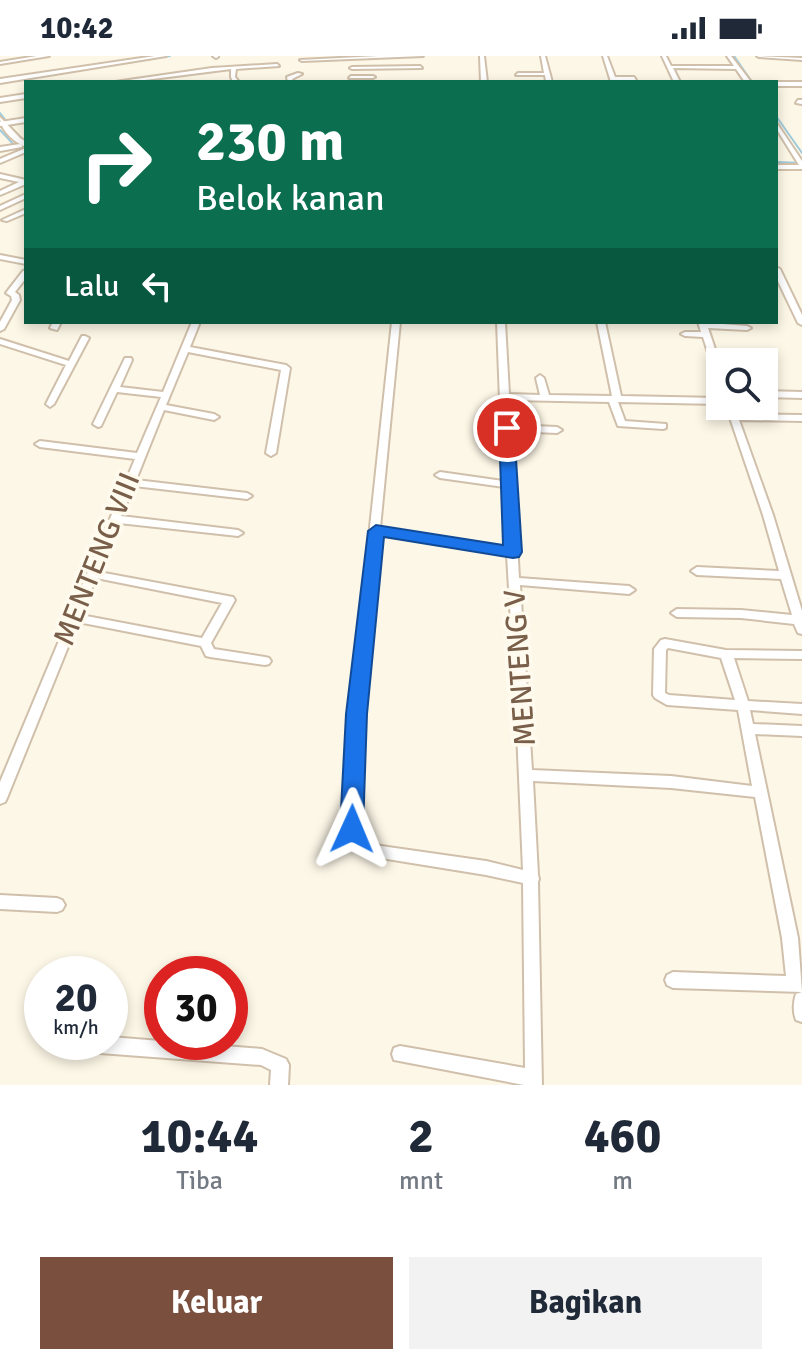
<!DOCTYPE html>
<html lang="id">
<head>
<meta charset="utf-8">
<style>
  :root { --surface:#fff; --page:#f2f2f3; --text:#1f2937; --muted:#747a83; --accent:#7b4f3e }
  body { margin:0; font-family:Signika,sans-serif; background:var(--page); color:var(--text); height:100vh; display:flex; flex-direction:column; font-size:30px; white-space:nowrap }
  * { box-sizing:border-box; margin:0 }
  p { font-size:26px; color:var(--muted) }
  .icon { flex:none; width:44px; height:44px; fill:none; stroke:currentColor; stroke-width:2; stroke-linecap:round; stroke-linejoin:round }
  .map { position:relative; height:1029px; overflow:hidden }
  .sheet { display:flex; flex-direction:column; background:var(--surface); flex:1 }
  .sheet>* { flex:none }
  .guide { position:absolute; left:24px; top:24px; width:754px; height:244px; border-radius:0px; box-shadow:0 4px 12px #0003; background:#0b6e4f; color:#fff; overflow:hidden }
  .tools { position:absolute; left:706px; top:292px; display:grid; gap:16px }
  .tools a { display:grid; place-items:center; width:72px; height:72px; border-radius:0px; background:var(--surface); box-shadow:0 4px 12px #0003; font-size:40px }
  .speed { position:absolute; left:24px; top:900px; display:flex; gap:16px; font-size:40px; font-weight:700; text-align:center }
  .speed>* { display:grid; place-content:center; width:104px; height:104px; border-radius:50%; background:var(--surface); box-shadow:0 4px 12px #0003; line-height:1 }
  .speed small { font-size:20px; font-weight:400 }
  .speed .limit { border:12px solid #d22; background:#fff; color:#111 }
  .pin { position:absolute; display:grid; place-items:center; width:68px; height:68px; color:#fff; margin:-34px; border:4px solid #fff; border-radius:50%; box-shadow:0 2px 8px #0007 }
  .me { position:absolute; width:88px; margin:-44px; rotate:1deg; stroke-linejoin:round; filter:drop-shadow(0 0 6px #0008) }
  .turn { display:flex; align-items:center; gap:28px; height:168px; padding:0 40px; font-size:36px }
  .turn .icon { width:104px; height:104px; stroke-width:2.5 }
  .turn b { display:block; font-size:56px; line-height:68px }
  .then { display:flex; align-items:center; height:76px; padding:0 40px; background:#0003; gap:16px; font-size:30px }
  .eta { display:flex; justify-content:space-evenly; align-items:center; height:136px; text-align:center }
  .eta b { font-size:48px; font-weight:700; line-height:56px }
  .primary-button { display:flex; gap:16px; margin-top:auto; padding:16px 40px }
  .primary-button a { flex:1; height:92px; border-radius:0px; background:var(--accent); color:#fff; font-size:32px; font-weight:700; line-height:92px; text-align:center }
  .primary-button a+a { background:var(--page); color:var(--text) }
  .status { display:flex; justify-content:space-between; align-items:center; height:56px; padding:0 40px; background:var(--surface); direction:ltr }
  .status svg { height:22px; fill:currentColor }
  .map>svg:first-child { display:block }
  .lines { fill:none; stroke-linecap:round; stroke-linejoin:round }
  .stream { stroke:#9fcbdb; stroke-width:2 }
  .street-casing { stroke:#d0c0ab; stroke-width:4 }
  .secondary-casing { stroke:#d3c1a9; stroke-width:4 }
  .street { fill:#fff; fill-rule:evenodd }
  .secondary { fill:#fff; fill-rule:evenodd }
  .route { fill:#1a73e8; stroke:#114b97; stroke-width:2 }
  .labels { text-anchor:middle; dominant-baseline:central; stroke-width:7; stroke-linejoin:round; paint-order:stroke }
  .street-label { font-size:30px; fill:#795f49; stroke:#fffaee }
</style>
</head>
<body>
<div class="status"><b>10:42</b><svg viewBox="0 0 49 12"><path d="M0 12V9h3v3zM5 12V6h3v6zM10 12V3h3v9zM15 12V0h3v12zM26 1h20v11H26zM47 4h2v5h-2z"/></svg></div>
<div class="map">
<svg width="802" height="1029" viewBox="0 0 802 1029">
  <rect width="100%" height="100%" fill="#fdf7e7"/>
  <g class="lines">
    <path class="stream" d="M734 0 752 26
      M107 10 170 0
      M776 30H802
      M0 57 17 79
      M776 60 802 97
      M0 74 16 91 26 94
      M776 106 802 107
      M8 233 26 211"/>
    <g class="street-casing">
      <path id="street" d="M37 0H49L0 8V6Z
        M155 0H166L0 27V23Z
        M213 0H218V1L216 2Z
        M379 0H423L302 5 300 4Z
        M480 0H484L487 26H481Z
        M541 0H545L552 26H546L545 19H516L518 17H544Z
        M603 0H607L615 21H634L636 24 611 26Z
        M662 0H666L671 10H734L727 0H731L751 26H745L736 13 673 12 680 26H674Z
        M757 0 802 2V4L759 1Z
        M277 8 279 10 236 13 235 21 239 26H233L231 21V13L129 26H115L212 12Z
        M420 10 422 12 352 13 350 12 352 11Z
        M298 17 302 18 292 23 294 26H288L287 21Z
        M351 20H373L375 21 373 22H349Z
        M776 26H802V30H776Z
        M26 38V42L0 46V42Z
        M798 44H802V48L796 47Z
        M26 62V66L0 70V66Z
        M776 66 802 105V110L799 109 776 72Z
        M20 88 22 89V91L0 95V91Z
        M26 92V96L0 107V103Z
        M0 118 26 124V128L0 139V135L19 126 0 122Z
        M26 138V142L0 154V150Z
        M26 153V157L7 165 2 164Z
        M0 199 26 204V208L0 203Z
        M776 211 780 213 802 259V269L798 267 776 221Z
        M23 215H26V222L15 236 19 239 20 244 4 273 0 275V266L12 244 11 240 6 237Z
        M53 266H61L57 274 50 272Z
        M192 266H200L190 291 286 309 290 312 276 397 271 400 266 397 281 314 188 296 166 349 214 358 219 361 214 364 164 354 136 424 247 437 252 440 247 443 134 430 121 460 238 474 243 477 238 480 119 467 99 516 233 541 235 544 211 587 214 593 265 601 269 602 271 605 269 608 265 609 210 601 206 600 201 590 78 566 7 742 5 746 0 748V726L135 403 40 391 35 388 40 385 137 397 161 341 117 336 101 370 98 371 93 368 125 302H131L132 304 120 331 163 336ZM96 522 222 547 202 582 81 559Z
        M392 266H400L380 472 506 491 504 431 440 422 435 419 440 416 503 425 497 266H505L509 338 540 339 536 322 540 319 544 322 549 339 612 340 597 266H605L621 340 720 342V348L618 346 625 365 666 368V372L663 373 618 370 609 346 510 344 511 369 557 371 562 374 557 377 511 375 519 522 629 530 635 534 629 538 520 529 532 714 671 720 752 730 738 654 667 649 655 642 653 639 654 593 661 584 665 583 726 594 802 595V603L734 602 748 645 802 648V658L750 654 753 668 802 670V680L755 678 798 882 802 936 673 932 667 929 665 924 667 919 673 916 786 920 782 882 755 741 671 732 533 725 538 819 539 823 538 826 542 1029H524L394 1004 392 998 394 992 400 990 525 1012 523 827 486 819 381 802 358 793 345 773 350 658ZM380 479 507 499 516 652 523 814 486 805 381 790 368 785 359 772 362 658ZM668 592 721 602 735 644 669 639 665 637 666 594Z
        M698 266 747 270 751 272 747 274 708 272 720 308V324L716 321 703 281 685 280 681 278 685 276H701Z
        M82 280H85L89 282 54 348 50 351 46 348 66 309 0 288V283L69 305Z
        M764 335 802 336V342L764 341Z
        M726 350H734L737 358 802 359V365L739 364 773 459 802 555V578L798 577 794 568 741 562 677 561 671 557 677 553 741 554 792 559 781 523 697 519 691 515 697 511 779 515 763 459Z
        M0 839 57 842 62 844 65 849 62 854 57 856 0 853Z
        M802 936V966L796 964C793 956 793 947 796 938Z
        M110 981 262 993 286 1003 289 1009 288 1029H270L271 1014 261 1009 100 997 94 995 92 989 93 986H110Z"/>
    </g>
    <g class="secondary-casing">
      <path id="secondary" d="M0 61 20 82 26 86V91C14 86 0 74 0 61Z
        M776 109H802V113H776Z"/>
    </g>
    <use href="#street" class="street"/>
    <use href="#secondary" class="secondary"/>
  </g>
  <path class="route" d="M507 368 514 372 522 496 519 501 513 502 384 481 367 658 363 773 360 780 352 783 343 780 340 773 346 658 368 475 376 469 503 489 499 372Z"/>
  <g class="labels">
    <g class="street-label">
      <text transform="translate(97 503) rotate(-68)">MENTENG VIII</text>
      <text transform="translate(520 612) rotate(-94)">MENTENG V</text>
    </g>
  </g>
</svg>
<div class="tools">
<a><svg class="icon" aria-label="search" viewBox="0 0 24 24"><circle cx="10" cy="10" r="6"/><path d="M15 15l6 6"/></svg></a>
</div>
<div class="speed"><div>20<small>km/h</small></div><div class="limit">30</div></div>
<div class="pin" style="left:507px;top:372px;background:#d93025"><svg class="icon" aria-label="arrive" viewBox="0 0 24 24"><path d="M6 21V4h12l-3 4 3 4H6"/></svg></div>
<svg class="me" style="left:352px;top:773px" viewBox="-20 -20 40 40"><path d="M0-17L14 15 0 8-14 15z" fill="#1a73e8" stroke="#fff" stroke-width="4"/></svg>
<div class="guide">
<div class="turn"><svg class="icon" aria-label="right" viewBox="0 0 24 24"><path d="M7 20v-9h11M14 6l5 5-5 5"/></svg><div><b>230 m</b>Belok kanan</div></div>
<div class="then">Lalu<svg class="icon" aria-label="left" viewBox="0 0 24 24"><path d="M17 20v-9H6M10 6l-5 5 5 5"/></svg></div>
</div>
</div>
<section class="sheet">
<div class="eta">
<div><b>10:44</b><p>Tiba</p></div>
<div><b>2</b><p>mnt</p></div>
<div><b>460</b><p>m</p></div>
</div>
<div class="primary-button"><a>Keluar</a><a>Bagikan</a></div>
</section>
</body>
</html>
